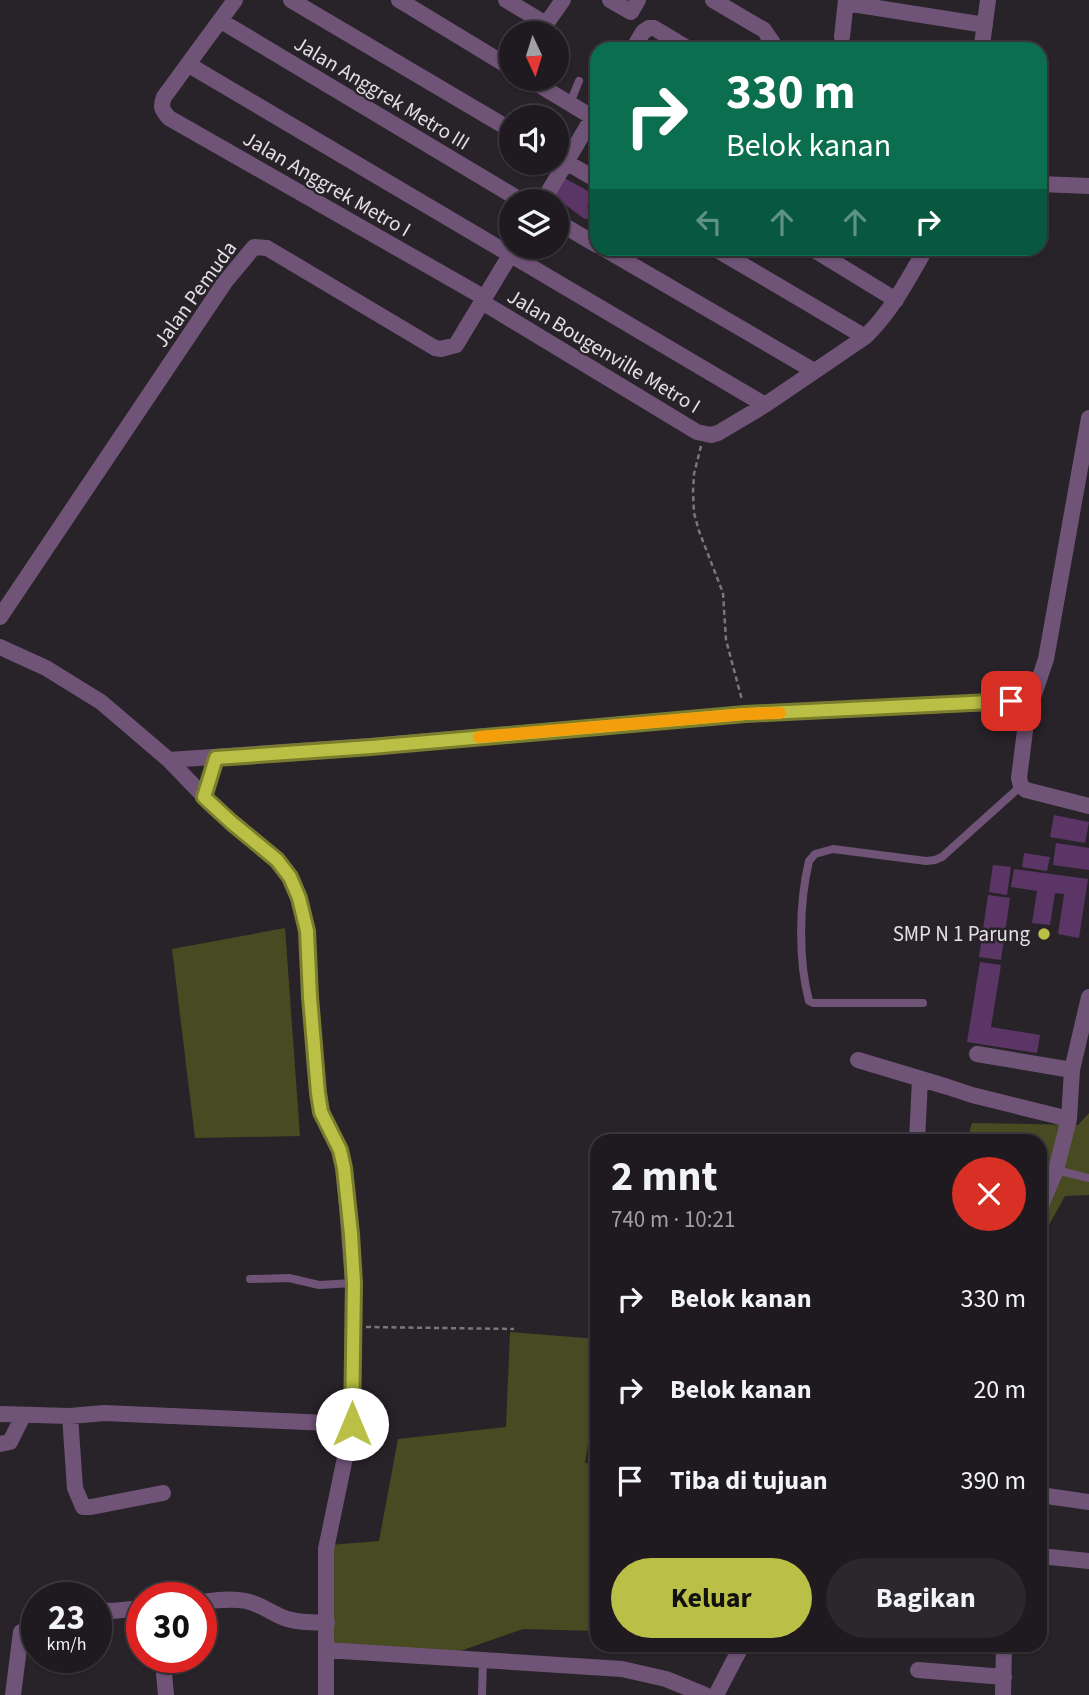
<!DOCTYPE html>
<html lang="id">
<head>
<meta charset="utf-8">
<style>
  :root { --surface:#1e1a1f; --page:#2b272c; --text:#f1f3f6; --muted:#a1a1a4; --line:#3c383d; --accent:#bac045 }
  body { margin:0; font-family:"Source Sans 3",sans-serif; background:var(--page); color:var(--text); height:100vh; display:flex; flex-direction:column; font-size:26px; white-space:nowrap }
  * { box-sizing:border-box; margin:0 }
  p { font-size:23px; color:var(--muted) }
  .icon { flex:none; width:38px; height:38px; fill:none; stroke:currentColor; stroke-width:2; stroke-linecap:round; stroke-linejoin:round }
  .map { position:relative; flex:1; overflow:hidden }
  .sheet { position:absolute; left:590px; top:1134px; width:457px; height:518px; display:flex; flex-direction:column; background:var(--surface); border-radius:21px; box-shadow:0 2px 5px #0004,0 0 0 2px var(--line) }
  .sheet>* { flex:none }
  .hud { position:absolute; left:590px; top:42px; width:457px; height:214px; border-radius:21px; box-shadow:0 2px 5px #0004,0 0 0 2px var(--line); background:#0b6e4f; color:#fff; overflow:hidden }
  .needle { width:46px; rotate:176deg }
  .fabs { position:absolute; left:499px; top:21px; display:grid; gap:14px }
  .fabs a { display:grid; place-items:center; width:70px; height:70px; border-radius:50%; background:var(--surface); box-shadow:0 2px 5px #0004,0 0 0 2px var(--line); font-size:35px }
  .speed { position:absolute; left:21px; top:1582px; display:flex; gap:14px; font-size:35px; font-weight:700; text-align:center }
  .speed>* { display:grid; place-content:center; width:91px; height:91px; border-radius:50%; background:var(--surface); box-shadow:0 2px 5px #0004,0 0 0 2px var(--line); line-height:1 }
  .speed small { font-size:18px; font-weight:400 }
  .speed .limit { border:10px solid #d22; background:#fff; color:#111 }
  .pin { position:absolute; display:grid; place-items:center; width:60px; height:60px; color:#fff; margin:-30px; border-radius:14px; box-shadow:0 4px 10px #0006 }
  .me { position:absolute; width:77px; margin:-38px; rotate:0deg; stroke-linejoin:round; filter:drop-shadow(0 0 5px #0008) }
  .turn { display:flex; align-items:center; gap:24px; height:147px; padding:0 21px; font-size:32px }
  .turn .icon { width:91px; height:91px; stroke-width:2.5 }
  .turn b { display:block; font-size:49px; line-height:60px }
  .lanes { display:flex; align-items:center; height:66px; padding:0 21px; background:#0003; justify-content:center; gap:35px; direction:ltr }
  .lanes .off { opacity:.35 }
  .round { display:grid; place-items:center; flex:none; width:74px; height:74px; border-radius:37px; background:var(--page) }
  .summary { display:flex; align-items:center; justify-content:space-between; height:119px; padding:0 21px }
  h1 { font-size:42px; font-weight:700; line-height:52px }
  .cta { display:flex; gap:14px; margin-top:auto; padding:14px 21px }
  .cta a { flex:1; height:80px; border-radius:42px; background:var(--accent); color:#111; font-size:28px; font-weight:700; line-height:80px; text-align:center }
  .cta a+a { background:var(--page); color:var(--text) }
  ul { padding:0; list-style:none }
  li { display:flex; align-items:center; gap:21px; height:91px; padding:0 21px }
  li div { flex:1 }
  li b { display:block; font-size:26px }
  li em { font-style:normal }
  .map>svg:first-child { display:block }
  .green { fill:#484b21 }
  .building { fill:#5b3565 }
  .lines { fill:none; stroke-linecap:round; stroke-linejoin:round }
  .path { stroke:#7b767c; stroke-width:2.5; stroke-dasharray:5 3.5; stroke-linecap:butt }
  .service { stroke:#705478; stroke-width:8 }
  .minor { stroke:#705478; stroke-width:16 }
  .route-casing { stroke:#797d2d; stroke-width:18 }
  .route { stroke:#bac045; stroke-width:12 }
  .slow { stroke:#f59e0b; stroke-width:12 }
  .poi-dot { fill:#bac045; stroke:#282329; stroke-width:2.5 }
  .labels { text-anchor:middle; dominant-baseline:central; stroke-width:5; stroke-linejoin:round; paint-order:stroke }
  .street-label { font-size:21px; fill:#e3dfe4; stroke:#282329 }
  .poi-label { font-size:21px; fill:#e3dfe4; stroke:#282329; text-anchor:end }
</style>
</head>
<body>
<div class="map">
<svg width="1089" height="1695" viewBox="0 0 1089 1695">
  <rect width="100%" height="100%" fill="#282329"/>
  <path class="green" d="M285 928 300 1136 195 1138 172 949Z
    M1089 1113V1195L1065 1196 1040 1241V1141H967L972 1123 1078 1125Z
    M510 1332 597 1339V1388L585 1463 597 1464V1631L523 1629 429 1662 328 1657 330 1545 379 1541 398 1439 506 1427Z"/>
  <path class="building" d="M564 178 583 188 593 195 585 211 594 197 597 199V215L593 221 583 218 554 196Z
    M647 248H659L655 257 645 253Z
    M1054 815 1089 822 1085 843 1050 837Z
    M1056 843 1089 848V870L1053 865Z
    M1024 853 1050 857 1047 871 1022 867Z
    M993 865 1011 867 1007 895 989 892Z
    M1014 869 1088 879 1079 938 1058 934 1064 894 1055 893 1050 925 1032 923 1037 891 1011 887Z
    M988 895 1010 898 1001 960 979 957Z
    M980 962 1001 965 991 1027 1040 1035 1037 1053 967 1042Z"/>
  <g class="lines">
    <path class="path" d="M701 446 694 474 693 492 694 513 699 531 723 593 726 640 742 700
      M366 1327 514 1329"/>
    <path class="service" d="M570 103 579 81
      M923 1003H813L809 1001C798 959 799 903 809 861L815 854 833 849 926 861 935 860 942 857 1021 786
      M1056 1170 1089 1178
      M250 1279 289 1278 319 1285 353 1283
      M482 1695 483 1659"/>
    <path class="minor" d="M235 0 164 97C160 107 162 110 169 118L485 298
      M291 0 511 130
      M399 0 511 68
      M506 0 546 24 563 0
      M610 0 631 12 638 0
      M713 0 764 30 777 49
      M846 3 985 25
      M221 21 522 201
      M842 37 846 0
      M982 45 988 0
      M633 49 643 32 649 28H654L689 49
      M189 65 765 405
      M529 79 597 120
      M559 158 597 180
      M1040 184 1089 186
      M543 201 597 110
      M556 221 597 245
      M603 248 814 371
      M714 248 865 337
      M811 248 896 300
      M482 302 697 432 711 435 718 433 765 405 865 337C891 312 908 280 926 248
      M1089 418 1046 659 1027 715 1019 778 1021 786 1026 790 1089 806
      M0 617 225 282 254 247 267 248 435 348 441 349 456 345 515 247
      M0 647 46 668 101 702 169 760 217 810 277 860 290 877 299 898 307 931 310 997 318 1093 321 1112 340 1149 344 1168 353 1283 352 1424 326 1549V1695
      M169 760 371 746 745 714 1031 701
      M204 797 216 758
      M977 1054 1072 1070
      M858 1060 948 1087 972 1095 1069 1119
      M917 1141 920 1079
      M1040 1215 1042 1203 1056 1170 1069 1119 1072 1070 1089 997
      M0 1414 70 1416 104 1413 352 1424
      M70 1416 75 1488 83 1507H91L163 1493
      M0 1444 10 1442 23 1416
      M1040 1495 1089 1502
      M1040 1556 1089 1561
      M201 1602C216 1600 232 1598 246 1601 260 1604 270 1612 282 1617 295 1623 313 1622 327 1623
      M98 1610 112 1611 142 1608
      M326 1650 622 1669 666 1679 705 1695
      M918 1670 1004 1677
      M164 1673 166 1695
      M13 1695 21 1632
      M716 1695 742 1645
      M1003 1695 1004 1645"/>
  </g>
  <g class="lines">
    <g class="route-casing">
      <path id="route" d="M352 1424 354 1283 351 1234 344 1168 340 1150 321 1112 318 1093 310 997 307 931 299 898 290 877 277 860 231 822 204 797 216 758 371 747 745 714 1011 701"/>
    </g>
    <use href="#route" class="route"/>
    <path class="slow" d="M479 737 745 714 780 713"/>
  </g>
  <circle class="poi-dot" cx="1044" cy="934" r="7"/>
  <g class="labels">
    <g class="street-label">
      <text transform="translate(382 93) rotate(31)">Jalan Anggrek Metro III</text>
      <text transform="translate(327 184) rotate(30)">Jalan Anggrek Metro I</text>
      <text transform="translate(195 294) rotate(-54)">Jalan Pemuda</text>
      <text transform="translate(604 351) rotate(31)">Jalan Bougenville Metro I</text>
    </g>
    <g class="poi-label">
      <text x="1030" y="934">SMP N 1 Parung</text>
    </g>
  </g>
</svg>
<div class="fabs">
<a><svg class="needle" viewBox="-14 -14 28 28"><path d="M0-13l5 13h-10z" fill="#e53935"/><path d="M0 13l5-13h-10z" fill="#a1a1a4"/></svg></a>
<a><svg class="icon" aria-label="sound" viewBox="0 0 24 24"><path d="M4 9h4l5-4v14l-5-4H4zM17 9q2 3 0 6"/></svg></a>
<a><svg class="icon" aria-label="layers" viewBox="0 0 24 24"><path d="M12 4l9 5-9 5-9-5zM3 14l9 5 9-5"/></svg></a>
</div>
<div class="speed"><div>23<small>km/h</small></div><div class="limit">30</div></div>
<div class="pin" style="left:1011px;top:701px;background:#d93025"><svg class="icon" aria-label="arrive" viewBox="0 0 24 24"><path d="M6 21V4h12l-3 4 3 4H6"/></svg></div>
<svg class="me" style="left:352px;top:1424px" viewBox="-20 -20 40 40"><circle r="19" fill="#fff"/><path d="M0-13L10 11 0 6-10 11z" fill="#bac045"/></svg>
<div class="hud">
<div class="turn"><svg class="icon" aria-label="right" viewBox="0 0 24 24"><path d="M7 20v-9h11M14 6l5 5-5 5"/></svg><div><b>330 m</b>Belok kanan</div></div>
<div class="lanes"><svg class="icon off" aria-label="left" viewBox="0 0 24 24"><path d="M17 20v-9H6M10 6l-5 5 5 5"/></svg><svg class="icon off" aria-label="ahead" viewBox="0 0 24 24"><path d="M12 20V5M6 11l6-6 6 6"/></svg><svg class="icon off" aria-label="ahead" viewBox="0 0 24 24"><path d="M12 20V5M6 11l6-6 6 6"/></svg><svg class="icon" aria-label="right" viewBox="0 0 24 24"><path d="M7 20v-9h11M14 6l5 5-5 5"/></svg></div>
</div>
<section class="sheet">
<div class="summary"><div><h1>2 mnt</h1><p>740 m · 10:21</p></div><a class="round" style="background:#d93025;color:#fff"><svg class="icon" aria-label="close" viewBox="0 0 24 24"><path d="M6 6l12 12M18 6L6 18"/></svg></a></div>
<ul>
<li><svg class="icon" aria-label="right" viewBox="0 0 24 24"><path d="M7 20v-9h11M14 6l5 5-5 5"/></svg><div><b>Belok kanan</b></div><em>330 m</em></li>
<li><svg class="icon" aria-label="right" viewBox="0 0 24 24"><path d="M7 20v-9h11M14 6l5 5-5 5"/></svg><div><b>Belok kanan</b></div><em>20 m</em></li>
<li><svg class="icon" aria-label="arrive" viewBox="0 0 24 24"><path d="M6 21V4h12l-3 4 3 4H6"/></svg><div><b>Tiba di tujuan</b></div><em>390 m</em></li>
</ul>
<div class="cta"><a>Keluar</a><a>Bagikan</a></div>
</section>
</div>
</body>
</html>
